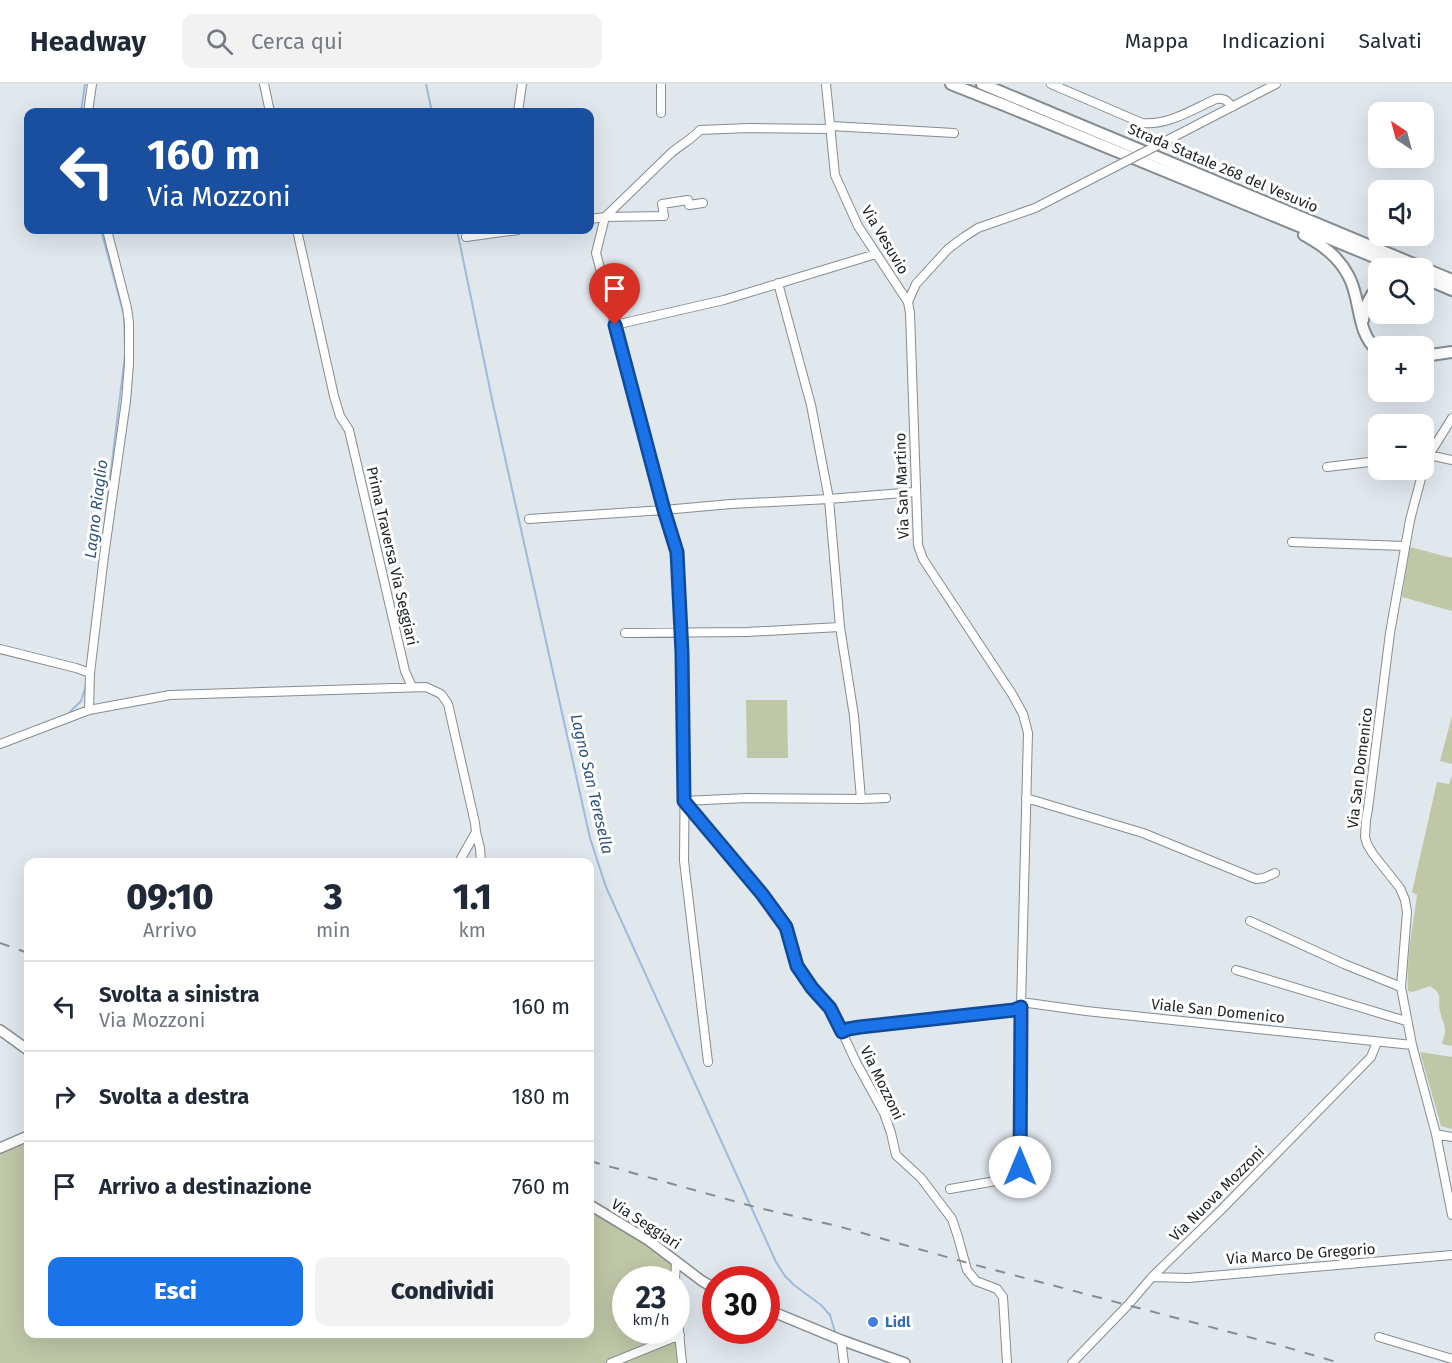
<!DOCTYPE html>
<html lang="it">
<head>
<meta charset="utf-8">
<style>
  :root { --surface:#fff; --page:#f2f2f3; --text:#1f2937; --muted:#747a83; --line:#e0e1e3; --accent:#1a73e8 }
  body { margin:0; font-family:"Fira Sans",sans-serif; background:var(--page); color:var(--text); height:100vh; display:flex; flex-direction:column; font-size:22px; white-space:nowrap }
  * { box-sizing:border-box; margin:0 }
  p { font-size:20px; color:var(--muted) }
  .icon { flex:none; width:33px; height:33px; fill:none; stroke:currentColor; stroke-width:2; stroke-linecap:round; stroke-linejoin:round }
  .map { position:relative; flex:1; overflow:hidden }
  .drawer { position:absolute; left:24px; top:774px; width:570px; height:480px; display:flex; flex-direction:column; background:var(--surface); border-radius:12px; box-shadow:0 6px 24px #0002 }
  .drawer>* { flex:none }
  .top-card { position:absolute; left:24px; top:24px; width:570px; height:126px; border-radius:12px; box-shadow:0 6px 24px #0002; background:#1a4fa0; color:#fff; overflow:hidden }
  .needle { width:39px; rotate:324deg }
  .fabs { position:absolute; left:1368px; top:18px; display:grid; gap:12px }
  .fabs a { display:grid; place-items:center; width:66px; height:66px; border-radius:12px; background:var(--surface); box-shadow:0 6px 24px #0002; font-size:30px }
  .speed { position:absolute; left:612px; top:1182px; display:flex; gap:12px; font-size:30px; font-weight:700; text-align:center }
  .speed>* { display:grid; place-content:center; width:78px; height:78px; border-radius:50%; background:var(--surface); box-shadow:0 6px 24px #0002; line-height:1 }
  .speed small { font-size:15px; font-weight:400 }
  .speed .limit { border:9px solid #d22; background:#fff; color:#111 }
  .pin { position:absolute; display:grid; place-items:center; width:51px; height:51px; color:#fff; margin:-62px -26px; border-radius:50% 50% 50% 0; rotate:-45deg; box-shadow:0 0 6px #0007 }
  .pin .icon { rotate:45deg }
  .me { position:absolute; width:66px; margin:-33px; rotate:0deg; stroke-linejoin:round; filter:drop-shadow(0 0 4px #0008) }
  .turn { display:flex; align-items:center; gap:21px; height:126px; padding:0 24px; font-size:27px }
  .turn .icon { width:78px; height:78px; stroke-width:2.5 }
  .turn b { display:block; font-size:42px; line-height:51px }
  .eta { display:flex; justify-content:space-evenly; align-items:center; height:102px; text-align:center }
  .eta b { font-size:36px; font-weight:800; line-height:42px }
  .cta { display:flex; gap:12px; margin-top:auto; padding:12px 24px }
  .cta a { flex:1; height:69px; border-radius:12px; background:var(--accent); color:#fff; font-size:24px; font-weight:800; line-height:69px; text-align:center }
  .cta a+a { background:var(--page); color:var(--text) }
  ul { padding:0; list-style:none }
  li { display:flex; align-items:center; gap:18px; height:90px; padding:0 24px; border-top:2px solid var(--line) }
  li div { flex:1 }
  li b { display:block; font-size:22px }
  li em { font-style:normal }
  header { display:flex; align-items:center; gap:36px; box-sizing:border-box; height:84px; padding:0 30px; background:var(--surface); border-bottom:2px solid var(--line) }
  header strong { font-size:28px }
  nav { display:flex; gap:33px; margin-inline-start:auto; font-size:21px }
  .search { width:420px; height:54px; background:var(--page); display:flex; align-items:center; gap:15px; box-sizing:border-box; padding:0 21px; border-radius:12px; color:var(--muted); font-size:22px }
  .map>svg:first-child { display:block }
  .green { fill:#bfc7a7 }
  .lines { fill:none; stroke-linecap:round; stroke-linejoin:round }
  .stream { stroke:#9fbadc; stroke-width:2 }
  .minor-casing { stroke:#858c91; stroke-width:10 }
  .major-casing { stroke:#858c91; stroke-width:12 }
  .highway-casing { stroke:#858c91; stroke-width:14 }
  .minor { stroke:#fff; stroke-width:8 }
  .major { stroke:#fff; stroke-width:9 }
  .highway { stroke:#fff; stroke-width:10 }
  .rail { stroke:#878c90; stroke-width:2; stroke-dasharray:10 10; stroke-linecap:butt }
  .minor-bridge-casing { stroke:#858c91; stroke-width:10; stroke-linecap:butt }
  .minor-bridge { stroke:#fff; stroke-width:8 }
  .route-casing { stroke:#114b97; stroke-width:15 }
  .route { stroke:#1a73e8; stroke-width:10 }
  .shop-dot { fill:#3f7fe0; stroke:#fff; stroke-width:2 }
  .labels { text-anchor:middle; dominant-baseline:central; stroke-width:6; stroke-linejoin:round; paint-order:stroke }
  .street-label { font-size:15px; fill:#212426; stroke:#fff }
  .shop-label { font-size:15px; font-weight:bold; fill:#366cbe; stroke:#fff; text-anchor:start }
  .water-label { font-size:16px; font-style:italic; fill:#2e5481; stroke:#fff }
</style>
</head>
<body>
<header>
<strong>Headway</strong>
<div class="search"><svg class="icon" aria-label="search" viewBox="0 0 24 24"><circle cx="10" cy="10" r="6"/><path d="M15 15l6 6"/></svg>Cerca qui</div>
<nav><a>Mappa</a><a>Indicazioni</a><a>Salvati</a></nav>
</header>
<div class="map">
<svg width="1452" height="1279" viewBox="0 0 1452 1279">
  <rect width="100%" height="100%" fill="#e0e7ed"/>
  <path class="green" d="M1410 463 1452 474V527L1402 513Z
    M746 616H787L788 674H747Z
    M1452 632V680L1440 677Z
    M1452 691V962L1442 960C1448 940 1444 945 1440 927 1437 914 1444 911 1430 902L1413 908 1408 907C1406 875 1413 842 1417 811L1412 808 1437 698 1449 700Z
    M1420 968 1452 973V1045L1441 1042Z
    M28 1047V1250H590V1116L634 1138V1143L673 1167V1195L626 1196V1246H676L682 1279H0V1059Z"/>
  <g class="lines">
    <path class="stream" d="M426 0 432 28
      M81 28 85 0
      M101 146 124 231 125 262
      M457 146 493 320 590 754 606 803 776 1178 785 1192 794 1201 821 1221 830 1231 836 1251
      M104 444 125 271
      M67 631 81 617 87 598"/>
    <g class="minor-casing">
      <path id="minor" d="M264 0 270 28
        M661 0V29
        M826 0 835 91 858 142 908 218
        M1051 0 1142 39C1168 42 1193 25 1216 15 1224 14 1227 16 1232 23
        M88 28 92 0
        M518 28 522 0
        M831 42 954 49
        M831 45 749 44 700 46C691 56 680 61 670 70L605 133 596 169 615 241 724 216 876 170
        M1158 61 1276 0
        M590 135 605 133 664 132 662 120 688 116 689 121 703 119
        M297 146 334 312 340 332 349 346 405 587 412 603
        M466 153 518 146
        M778 199 811 321 829 415 840 543 854 632 861 715
        M615 241 664 426 677 468 682 548 685 671 684 777 708 978
        M1452 334 1429 371 1423 387 1410 436 1390 549 1368 725 1366 736 1365 753 1367 760 1373 770 1400 804 1405 816 1407 828 1401 903 1412 961 1436 1050 1452 1131
        M1424 371H1429L1452 376
        M1327 383 1378 377
        M529 435 664 426 731 420 829 415 915 408
        M1292 458 1404 462
        M625 549 747 548 840 543
        M0 565 76 584 90 589 89 626
        M90 589 104 472 126 317 129 280V239L127 224 107 146
        M0 660 89 626 170 611 426 603 441 610 448 620 475 739 476 748 459 778
        M1026 714 1143 749 1256 795 1264 794 1275 789
        M684 717 762 810 786 843 797 882 812 904 830 924 842 948
        M684 717 747 714 861 715 886 714
        M476 748 480 764 481 778
        M1250 837 1344 880 1401 903
        M1236 886 1406 937
        M1021 918 1086 927 1412 961
        M1436 1050 1452 1053
        M950 1105 1019 1093 1020 1083 1021 923
        M1152 1193 1188 1194 1452 1171
        M675 1196 676 1178
        M676 1217 682 1279
        M1379 1253 1452 1275
        M841 1256 844 1279
        M611 1279 680 1251
        M1007 1279 1003 1213 997 1205 976 1197 967 1186 958 1153 952 1135 921 1094 896 1071 891 1049 884 1029 856 978 842 948 848 945 859 943 1014 926 1021 923 1028 649 1023 630 1012 610 923 475 918 461 910 229 908 218 916 200 948 165 964 153 978 144 1035 124 1115 83
        M1072 1279 1128 1221 1152 1193 1222 1125 1371 973 1377 958"/>
    </g>
    <g class="major-casing">
      <path id="major" d="M0 946 28 966
        M0 1064 28 1052
        M590 1121 648 1156 702 1197 716 1205
        M766 1225 841 1256 905 1279"/>
    </g>
    <g class="highway-casing">
      <path id="highway" d="M951 0 1004 21 1401 184
        M982 0 1452 196
        M1304 151C1322 161 1338 172 1348 191 1362 215 1355 248 1378 267
        M1424 194 1452 206
        M1363 236C1365 222 1369 213 1378 203
        M1424 272 1452 268"/>
    </g>
    <use href="#minor" class="minor"/>
    <use href="#major" class="major"/>
    <use href="#highway" class="highway"/>
    <path class="rail" d="M0 859 28 869
      M590 1077 755 1123 841 1143 968 1179 1275 1260 1340 1279"/>
    <g class="minor-bridge-casing">
      <path id="minor-bridge" d="M1115 83 1158 61"/>
    </g>
    <use href="#minor-bridge" class="minor-bridge"/>
  </g>
  <g class="lines">
    <g class="route-casing">
      <path id="route" d="M615 241 664 426 677 468 682 569 684 717 762 810 786 843 797 882 812 904 830 924 842 948 848 945 860 943 1014 926 1021 923 1020 1083"/>
    </g>
    <use href="#route" class="route"/>
  </g>
  <circle class="shop-dot" cx="873" cy="1238" r="6"/>
  <g class="labels">
    <g class="street-label">
      <text transform="translate(1223 84) rotate(23)">Strada Statale 268 del Vesuvio</text>
      <text transform="translate(885 156) rotate(59)">Via Vesuvio</text>
      <text transform="translate(902 402) rotate(-92)">Via San Martino</text>
      <text transform="translate(392 472) rotate(77)">Prima Traversa Via Seggiari</text>
      <text transform="translate(1360 684) rotate(-83)">Via San Domenico</text>
      <text transform="translate(1218 927) rotate(6)">Viale San Domenico</text>
      <text transform="translate(882 999) rotate(64)">Via Mozzoni</text>
      <text transform="translate(1217 1110) rotate(-45)">Via Nuova Mozzoni</text>
      <text transform="translate(646 1140) rotate(33)">Via Seggiari</text>
      <text transform="translate(1301 1170) rotate(-4)">Via Marco De Gregorio</text>
    </g>
    <g class="shop-label">
      <text x="885" y="1238">Lidl</text>
    </g>
    <g class="water-label">
      <text transform="translate(96 425) rotate(-83)">Lagno Riaglio</text>
      <text transform="translate(592 700) rotate(77)">Lagno San Teresella</text>
    </g>
  </g>
</svg>
<div class="fabs">
<a><svg class="needle" viewBox="-14 -14 28 28"><path d="M0-13l5 13h-10z" fill="#e53935"/><path d="M0 13l5-13h-10z" fill="#747a83"/></svg></a>
<a><svg class="icon" aria-label="sound" viewBox="0 0 24 24"><path d="M4 9h4l5-4v14l-5-4H4zM17 9q2 3 0 6"/></svg></a>
<a><svg class="icon" aria-label="search" viewBox="0 0 24 24"><circle cx="10" cy="10" r="6"/><path d="M15 15l6 6"/></svg></a>
<a>+</a>
<a>−</a>
</div>
<div class="speed"><div>23<small>km/h</small></div><div class="limit">30</div></div>
<div class="pin" style="left:615px;top:241px;background:#d93025"><svg class="icon" aria-label="arrive" viewBox="0 0 24 24"><path d="M6 21V4h12l-3 4 3 4H6"/></svg></div>
<svg class="me" style="left:1020px;top:1083px" viewBox="-20 -20 40 40"><circle r="19" fill="#fff"/><path d="M0-13L10 11 0 6-10 11z" fill="#1a73e8"/></svg>
<div class="top-card">
<div class="turn"><svg class="icon" aria-label="left" viewBox="0 0 24 24"><path d="M17 20v-9H6M10 6l-5 5 5 5"/></svg><div><b>160 m</b>Via Mozzoni</div></div>
</div>
<section class="drawer">
<div class="eta">
<div><b>09:10</b><p>Arrivo</p></div>
<div><b>3</b><p>min</p></div>
<div><b>1.1</b><p>km</p></div>
</div>
<ul>
<li><svg class="icon" aria-label="left" viewBox="0 0 24 24"><path d="M17 20v-9H6M10 6l-5 5 5 5"/></svg><div><b>Svolta a sinistra</b><p>Via Mozzoni</p></div><em>160 m</em></li>
<li><svg class="icon" aria-label="right" viewBox="0 0 24 24"><path d="M7 20v-9h11M14 6l5 5-5 5"/></svg><div><b>Svolta a destra</b></div><em>180 m</em></li>
<li><svg class="icon" aria-label="arrive" viewBox="0 0 24 24"><path d="M6 21V4h12l-3 4 3 4H6"/></svg><div><b>Arrivo a destinazione</b></div><em>760 m</em></li>
</ul>
<div class="cta"><a>Esci</a><a>Condividi</a></div>
</section>
</div>
</body>
</html>
